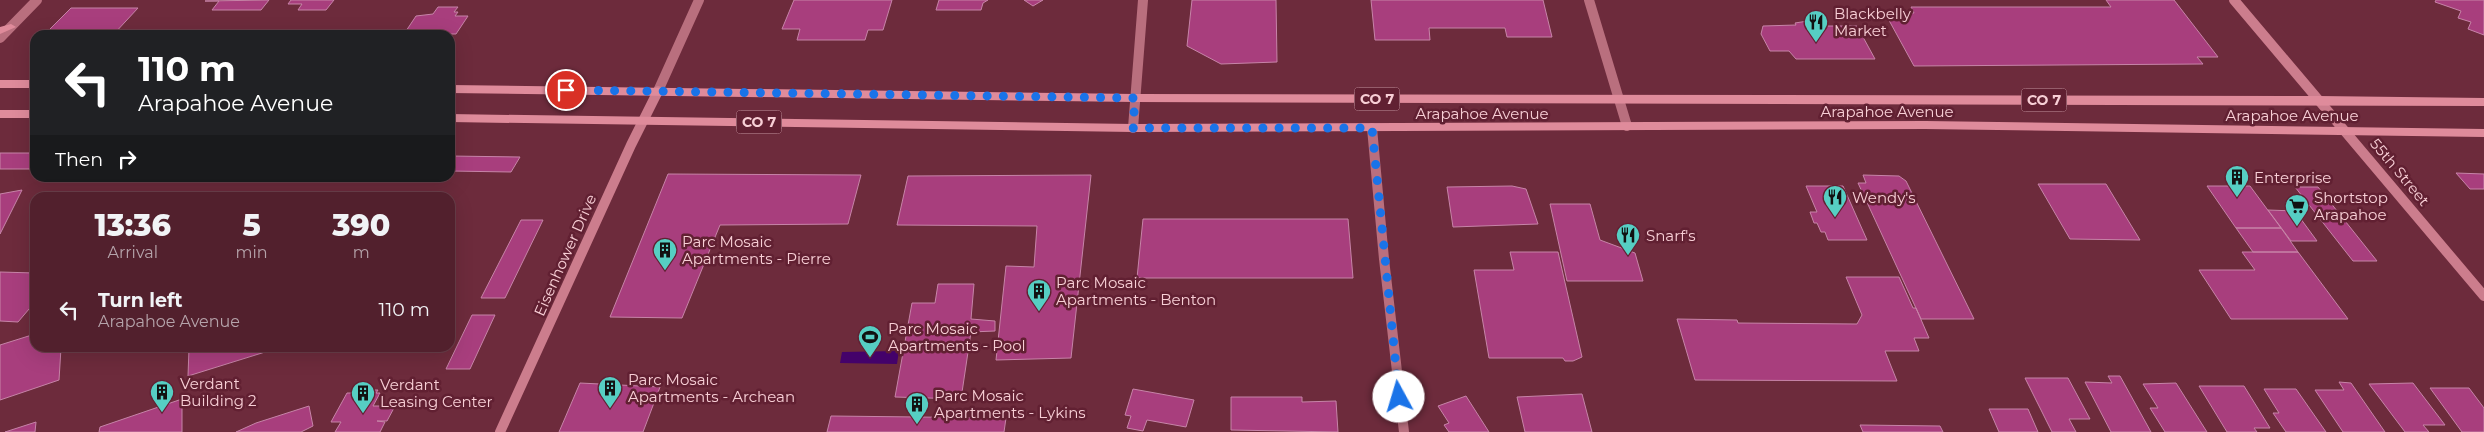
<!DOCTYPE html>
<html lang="en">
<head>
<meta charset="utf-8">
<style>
  :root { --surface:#52202d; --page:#582835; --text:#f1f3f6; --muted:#b5a3aa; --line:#683e49 }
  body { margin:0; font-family:Montserrat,sans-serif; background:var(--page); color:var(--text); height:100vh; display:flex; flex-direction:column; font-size:19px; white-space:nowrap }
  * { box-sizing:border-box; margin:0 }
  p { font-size:16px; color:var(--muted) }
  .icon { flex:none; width:28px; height:28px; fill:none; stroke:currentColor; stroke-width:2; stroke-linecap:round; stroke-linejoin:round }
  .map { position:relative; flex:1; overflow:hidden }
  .drawer { position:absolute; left:30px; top:192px; width:425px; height:160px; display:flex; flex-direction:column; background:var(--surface); border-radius:15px; box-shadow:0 5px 20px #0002,0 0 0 1px var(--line) }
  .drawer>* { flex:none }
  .banner { position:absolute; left:30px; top:30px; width:425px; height:152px; border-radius:15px; box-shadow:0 5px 20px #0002,0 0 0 1px var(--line); background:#202124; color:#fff; overflow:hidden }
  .pin { position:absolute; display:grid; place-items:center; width:42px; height:42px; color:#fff; margin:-21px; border:2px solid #fff; border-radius:50%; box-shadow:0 1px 5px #0007 }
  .me { position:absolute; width:55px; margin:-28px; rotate:354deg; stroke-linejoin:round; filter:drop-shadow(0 0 4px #0008) }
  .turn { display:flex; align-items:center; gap:18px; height:105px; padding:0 25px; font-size:22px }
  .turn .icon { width:65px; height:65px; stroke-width:2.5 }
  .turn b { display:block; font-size:35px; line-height:42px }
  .then { display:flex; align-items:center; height:48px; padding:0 25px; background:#0003; gap:10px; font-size:19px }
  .eta { display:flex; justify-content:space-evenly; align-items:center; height:85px; text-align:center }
  .eta b { font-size:30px; font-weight:800; line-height:35px }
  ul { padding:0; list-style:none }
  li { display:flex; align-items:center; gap:15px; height:65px; padding:0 25px }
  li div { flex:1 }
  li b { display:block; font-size:19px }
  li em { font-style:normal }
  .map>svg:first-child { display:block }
  .water { fill:#44026a }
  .building { fill:#a83e7d; stroke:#c784a8 }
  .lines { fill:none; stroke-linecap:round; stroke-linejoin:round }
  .street { stroke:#b96f7e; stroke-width:10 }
  .secondary { stroke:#cc7d8d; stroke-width:10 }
  .primary { fill:#df8b9b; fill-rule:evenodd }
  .route { stroke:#1a73e8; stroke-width:9; stroke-dasharray:0 16.2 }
  .labels { text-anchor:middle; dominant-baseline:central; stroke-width:5; stroke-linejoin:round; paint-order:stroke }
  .shield { fill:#612032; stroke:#cb9aa5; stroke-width:1 }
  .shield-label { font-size:14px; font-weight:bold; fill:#f8cfd6 }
  .poi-label { font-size:15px; fill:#f8cfd6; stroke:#612032; text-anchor:start }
  .street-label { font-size:15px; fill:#f8cfd6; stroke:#612032 }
</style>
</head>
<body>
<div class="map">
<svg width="2484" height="432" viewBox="0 0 2484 432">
  <rect width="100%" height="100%" fill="#6d2b3c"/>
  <path class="water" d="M899 351 897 364 840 363 842 352Z"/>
  <path class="building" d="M269 0 261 10H212L219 1H205Z
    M291 0H334L326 10H298L302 4H288Z
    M794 0H892L883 30H868L865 40H797L800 29H782Z
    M939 0H988L983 3 981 10H936Z
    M1024 0H1043L1033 6Z
    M1192 0H1276L1277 62 1221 64 1187 46Z
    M1371 0H1543L1552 37H1507L1505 28H1429L1430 40H1375Z
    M2106 0H2174L2218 57H2197L2203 64 1914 66 1885 13H1914L1911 7H2111Z
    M2436 0H2484V35L2468 29 2471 22 2458 18 2461 11 2435 2Z
    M438 7H458L454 12H458L455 16H468L456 34H404L416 16 433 14Z
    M71 8H138L113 35H44Z
    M1814 20 1818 26H1857L1875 59H1796L1789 51H1770L1761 34 1763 26 1796 25 1795 23Z
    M0 153H35V169H0Z
    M450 156 520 157 511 172 450 171Z
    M2456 173 2484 174V189H2470Z
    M668 174 861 175 848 224 720 225 682 318 610 317Z
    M1091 175 1071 358 996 360 1006 266 1034 267 1037 226 897 225 908 176Z
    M1863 175 1899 176 1906 181 1974 319H1921L1858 183H1866Z
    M2038 184H2106L2140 240 2070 239Z
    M1512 186 1526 189 1538 224 1453 227 1447 187Z
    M1806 186H1843L1867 240H1828L1825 232H1821L1817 223H1814L1810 212H1817Z
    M2207 186H2250L2281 228H2236Z
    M2295 187H2318L2377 261H2353Z
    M22 190 0 234V194Z
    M1550 204H1590L1600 240 1635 253 1643 281H1567Z
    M2268 210 2295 211 2317 241H2291Z
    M1143 219H1348L1353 278H1137Z
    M521 220H543L505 298H481Z
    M2236 228H2281L2298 252H2253Z
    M1510 252H1558L1582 357 1573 361H1565L1563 358H1489L1474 270H1514Z
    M2242 252H2298L2348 319H2231L2199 270H2255Z
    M0 272 35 273V302L18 322 0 321Z
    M1846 277H1899L1913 308H1916L1929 338H1914L1919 351H1885L1897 381 1695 380 1677 319 1737 320 1738 323 1857 324 1862 315Z
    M938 284H974L971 319 995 321V331L971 332 961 399 895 397 912 303H935Z
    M472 315H495L470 369H446Z
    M35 334V348H61L59 380 0 400V345Z
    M189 348H278L188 376Z
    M2108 376H2120L2151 432H2111L2085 382 2112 383Z
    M2025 378H2068L2090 419H2069L2076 432H2052Z
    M2339 382 2351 383 2385 432H2343L2315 390H2344Z
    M580 383 660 387 643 432H559Z
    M2176 383 2207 432H2165L2150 408H2158L2143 384Z
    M2413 383 2445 425H2423L2429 432H2405L2369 384Z
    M2199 386H2244L2270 428H2254L2257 432H2227Z
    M2430 388H2469L2484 408V432H2462Z
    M1133 389 1194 400 1186 427 1147 420 1143 431 1127 428 1131 416 1125 415Z
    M2264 389H2296L2326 432H2286L2273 413H2279Z
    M353 390H378L376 393H380L373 406H395L387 421H377L385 422 380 432H335L341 422H331L347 393H351Z
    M1582 394 1592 432H1525L1517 397Z
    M1466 396 1489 432H1449L1444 425 1449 423 1438 406Z
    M1231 397H1302V402L1336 401 1338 432 1231 430Z
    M182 399V432H99L100 427Z
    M309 406 313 426 301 432H236L256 423Z
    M1989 409H2028L2038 432H1999Z
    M831 416 1006 418 1004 432H827Z
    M36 422 35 432H5Z
    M1860 425 1940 426 1943 432H1863Z"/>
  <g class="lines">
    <path class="street" d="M1589 0 1627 126
      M0 38 37 0
      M658 91 699 0
      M1133 128 1143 0
      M1372 128 1384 259 1404 432"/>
    <path class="secondary" d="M2234 0 2484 296
      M500 432 631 145 658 91"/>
    <path class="primary" d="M11 24 16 27 0 34V27Z
      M0 80H35V88H0Z
      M450 85 1135 94 2319 96 2484 98V106L1135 102 450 93Z
      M0 110H35V118H0Z
      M450 114 1133 124 1925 121 2484 129V137L1925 129 1133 132 450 122Z"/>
  </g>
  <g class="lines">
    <path class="route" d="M566 90 1135 98 1133 128H1372L1399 397"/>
  </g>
  <defs>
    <g id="restaurant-pin" transform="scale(1.25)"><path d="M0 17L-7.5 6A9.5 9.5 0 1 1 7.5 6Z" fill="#56cec3" stroke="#612032"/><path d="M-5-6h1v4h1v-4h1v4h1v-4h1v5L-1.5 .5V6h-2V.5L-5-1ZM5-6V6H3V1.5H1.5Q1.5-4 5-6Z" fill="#111"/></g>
    <g id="building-pin" transform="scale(1.25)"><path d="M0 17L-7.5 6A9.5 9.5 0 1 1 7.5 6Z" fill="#56cec3" stroke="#612032"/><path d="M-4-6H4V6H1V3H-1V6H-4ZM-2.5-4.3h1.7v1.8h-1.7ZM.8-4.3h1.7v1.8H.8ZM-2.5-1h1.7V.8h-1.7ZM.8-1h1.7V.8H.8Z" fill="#111"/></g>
    <g id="supermarket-pin" transform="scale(1.25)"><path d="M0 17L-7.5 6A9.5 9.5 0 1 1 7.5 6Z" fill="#56cec3" stroke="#612032"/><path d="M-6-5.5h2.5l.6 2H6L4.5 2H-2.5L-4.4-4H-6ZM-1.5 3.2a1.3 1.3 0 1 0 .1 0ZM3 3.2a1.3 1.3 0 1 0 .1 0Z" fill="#111"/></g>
    <g id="stadium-pin" transform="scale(1.25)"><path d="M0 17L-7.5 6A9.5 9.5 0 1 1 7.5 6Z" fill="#56cec3" stroke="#612032"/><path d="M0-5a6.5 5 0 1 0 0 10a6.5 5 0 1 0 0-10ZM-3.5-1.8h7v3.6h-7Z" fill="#111"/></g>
  </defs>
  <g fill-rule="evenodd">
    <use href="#restaurant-pin" x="1816" y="22"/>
    <use href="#building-pin" x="2237" y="177"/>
    <use href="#restaurant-pin" x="1835" y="197"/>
    <use href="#supermarket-pin" x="2297" y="206"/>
    <use href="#restaurant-pin" x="1628" y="235"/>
    <use href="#building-pin" x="665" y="250"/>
    <use href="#building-pin" x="1039" y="291"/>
    <use href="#stadium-pin" x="870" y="337"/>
    <use href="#building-pin" x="610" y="388"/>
    <use href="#building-pin" x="162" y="392"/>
    <use href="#building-pin" x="363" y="393"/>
    <use href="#building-pin" x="917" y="404"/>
  </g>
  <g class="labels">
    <g class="shield">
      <rect x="1354.5" y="87.5" width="45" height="23" rx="4"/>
      <rect x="2021.5" y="88.5" width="45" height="23" rx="4"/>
      <rect x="736.5" y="110.5" width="45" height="23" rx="4"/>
    </g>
    <g class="shield-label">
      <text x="1377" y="99">CO 7</text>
      <text x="2044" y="100">CO 7</text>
      <text x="759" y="122">CO 7</text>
    </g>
    <g class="poi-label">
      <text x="1834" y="13">Blackbelly<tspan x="1834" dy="17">Market</tspan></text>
      <text x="2254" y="177">Enterprise</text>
      <text x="1852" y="197">Wendy's</text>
      <text x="2314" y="197">Shortstop<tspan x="2314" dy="17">Arapahoe</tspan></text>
      <text x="1646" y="235">Snarf's</text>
      <text x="682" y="241">Parc Mosaic<tspan x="682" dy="17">Apartments - Pierre</tspan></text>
      <text x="1056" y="282">Parc Mosaic<tspan x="1056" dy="17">Apartments - Benton</tspan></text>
      <text x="888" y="328">Parc Mosaic<tspan x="888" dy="17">Apartments - Pool</tspan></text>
      <text x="628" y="379">Parc Mosaic<tspan x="628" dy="17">Apartments - Archean</tspan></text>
      <text x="180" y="383">Verdant<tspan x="180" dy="17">Building 2</tspan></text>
      <text x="380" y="384">Verdant<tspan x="380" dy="17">Leasing Center</tspan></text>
      <text x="934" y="395">Parc Mosaic<tspan x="934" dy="17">Apartments - Lykins</tspan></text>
    </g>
    <g class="street-label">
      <text x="1887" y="111">Arapahoe Avenue</text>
      <text x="1482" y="113">Arapahoe Avenue</text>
      <text x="2292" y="115">Arapahoe Avenue</text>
      <text transform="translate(2400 172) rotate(50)">55th Street</text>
      <text transform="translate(565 255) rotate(-66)">Eisenhower Drive</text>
    </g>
  </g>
</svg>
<div class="pin" style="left:566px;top:90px;background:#d93025"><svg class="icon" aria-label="arrive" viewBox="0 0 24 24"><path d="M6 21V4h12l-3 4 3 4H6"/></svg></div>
<svg class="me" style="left:1399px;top:397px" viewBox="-20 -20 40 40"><circle r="19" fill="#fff"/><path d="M0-13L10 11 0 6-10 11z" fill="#1a73e8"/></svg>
<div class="banner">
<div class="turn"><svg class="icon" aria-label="left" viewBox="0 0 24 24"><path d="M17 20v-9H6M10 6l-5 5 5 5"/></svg><div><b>110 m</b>Arapahoe Avenue</div></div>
<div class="then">Then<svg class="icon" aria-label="right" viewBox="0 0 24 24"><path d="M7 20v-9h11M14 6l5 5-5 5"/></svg></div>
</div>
<section class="drawer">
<div class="eta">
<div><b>13:36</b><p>Arrival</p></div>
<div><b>5</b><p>min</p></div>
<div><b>390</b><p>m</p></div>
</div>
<ul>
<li><svg class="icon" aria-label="left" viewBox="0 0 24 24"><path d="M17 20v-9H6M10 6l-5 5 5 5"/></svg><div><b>Turn left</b><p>Arapahoe Avenue</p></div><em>110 m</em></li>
</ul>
</section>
</div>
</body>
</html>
